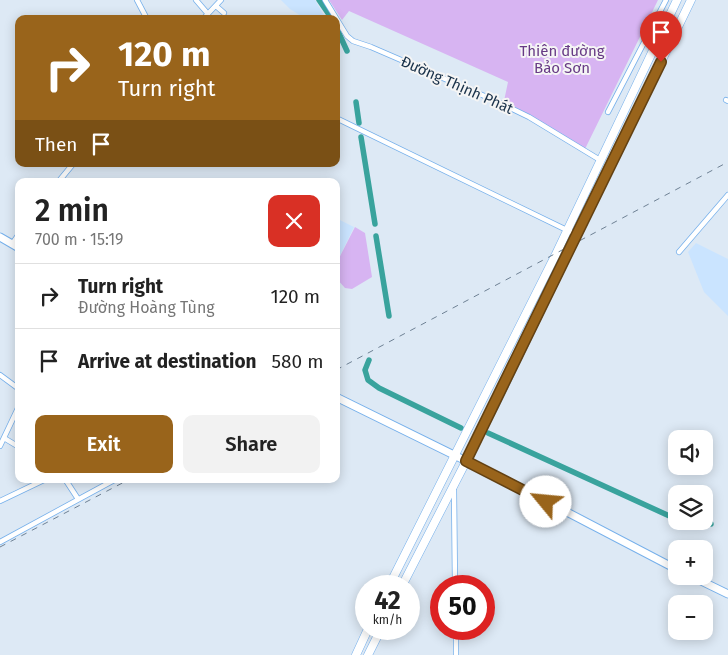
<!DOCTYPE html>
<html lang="en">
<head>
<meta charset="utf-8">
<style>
  :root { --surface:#fff; --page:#f2f2f2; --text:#222; --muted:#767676; --line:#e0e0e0; --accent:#99641b }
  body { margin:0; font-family:"Fira Sans",sans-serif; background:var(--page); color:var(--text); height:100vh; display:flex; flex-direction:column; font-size:19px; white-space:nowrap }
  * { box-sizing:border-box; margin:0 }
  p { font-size:16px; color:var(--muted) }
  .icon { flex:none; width:28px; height:28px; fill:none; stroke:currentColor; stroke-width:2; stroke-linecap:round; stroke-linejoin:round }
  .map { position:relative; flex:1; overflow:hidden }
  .details { position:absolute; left:15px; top:178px; width:325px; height:305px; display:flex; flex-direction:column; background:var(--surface); border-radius:10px; box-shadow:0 2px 12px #0003 }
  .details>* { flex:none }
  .guide { position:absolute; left:15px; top:15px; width:325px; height:152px; border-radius:10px; box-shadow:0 2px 12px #0003; background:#99641b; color:#fff; overflow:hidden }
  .fabs { position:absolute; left:668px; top:430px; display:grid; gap:10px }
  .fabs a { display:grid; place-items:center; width:45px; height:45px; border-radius:10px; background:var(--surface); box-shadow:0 2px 12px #0003; font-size:25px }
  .speed { position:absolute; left:355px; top:575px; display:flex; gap:10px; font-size:25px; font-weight:700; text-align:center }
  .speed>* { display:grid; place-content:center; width:65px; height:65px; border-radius:50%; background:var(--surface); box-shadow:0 2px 12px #0003; line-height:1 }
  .speed small { font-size:12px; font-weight:400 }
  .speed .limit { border:8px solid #d22; background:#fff; color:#111 }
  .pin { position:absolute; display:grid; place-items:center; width:42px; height:42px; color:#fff; margin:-51px -21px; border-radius:50% 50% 50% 0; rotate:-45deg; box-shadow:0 0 5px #0007 }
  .pin .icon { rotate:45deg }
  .me { position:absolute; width:55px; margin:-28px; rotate:298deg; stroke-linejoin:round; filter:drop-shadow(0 0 4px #0008) }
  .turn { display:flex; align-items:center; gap:18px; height:105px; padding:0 20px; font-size:22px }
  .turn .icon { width:65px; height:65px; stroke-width:2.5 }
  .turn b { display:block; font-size:35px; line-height:42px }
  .then { display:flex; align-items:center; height:48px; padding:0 20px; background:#0003; gap:10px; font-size:19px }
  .round { display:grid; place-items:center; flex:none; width:52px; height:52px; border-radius:10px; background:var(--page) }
  .overview { display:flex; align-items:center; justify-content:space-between; height:85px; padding:0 20px }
  h1 { font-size:30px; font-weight:600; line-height:38px }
  .button { display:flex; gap:10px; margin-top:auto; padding:10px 20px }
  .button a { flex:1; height:58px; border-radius:10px; background:var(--accent); color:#fff; font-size:20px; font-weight:600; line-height:58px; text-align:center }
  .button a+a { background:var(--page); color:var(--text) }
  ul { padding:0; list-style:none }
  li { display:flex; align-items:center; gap:15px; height:65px; padding:0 20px; border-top:1px solid var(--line) }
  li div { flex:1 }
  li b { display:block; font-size:19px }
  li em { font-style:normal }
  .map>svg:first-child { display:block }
  .built { fill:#cae4ff }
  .green { fill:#d7b4f2 }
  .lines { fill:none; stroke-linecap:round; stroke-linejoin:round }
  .canal { stroke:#39a39d; stroke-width:5.5 }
  .minor-casing { stroke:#76b0eb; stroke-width:6 }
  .secondary-casing { stroke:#76b0eb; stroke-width:9 }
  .primary-casing { stroke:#76b0eb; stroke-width:9 }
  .minor { stroke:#fff; stroke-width:4.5 }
  .secondary { stroke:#fff; stroke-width:7 }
  .primary { stroke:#fff; stroke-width:8 }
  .rail { stroke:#6e8194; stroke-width:1; stroke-dasharray:6 6; stroke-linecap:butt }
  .route-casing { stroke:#634112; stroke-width:12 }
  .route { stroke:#99641b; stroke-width:9 }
  .labels { text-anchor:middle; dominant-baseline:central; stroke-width:4; stroke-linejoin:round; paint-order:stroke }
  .park-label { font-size:15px; fill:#673a85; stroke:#f5f5f5 }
  .street-label { font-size:15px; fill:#1a324a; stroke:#f5f5f5 }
</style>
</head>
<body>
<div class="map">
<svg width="728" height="655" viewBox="0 0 728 655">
  <rect width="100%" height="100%" fill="#dde9f5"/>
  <path class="built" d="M281 0H315L326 19H306L290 9Z
    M336 218 354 227 336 264Z
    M696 243 728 259V316L704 292 688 252Z"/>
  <path class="green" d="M329 0H658L585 149 504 101 508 82 349 11 342 20Z
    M355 227 365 233 372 277 352 289 345 288 336 278V264Z"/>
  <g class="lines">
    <path class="canal" d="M319 0 332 19
      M336 27 347 51
      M356 102 359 123
      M361 137 375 224
      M376 236 389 316
      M369 360 365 370 368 380 379 388 461 428
      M488 433 676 519
      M680 521 689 525 711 524"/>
    <g class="minor-casing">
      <path id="minor" d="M137 0 147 19
        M196 0 208 14
        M325 0 347 36 353 41 371 47 496 101 529 117 600 160
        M216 6 224 13
        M203 19 221 0
        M726 100 728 101
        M608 112 666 0
        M336 118 577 235
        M59 181 73 164
        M12 244 19 234
        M679 252 728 195
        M0 375 19 389
        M4 438 19 447
        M0 446 19 406
        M65 479 78 499
        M454 490 455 586
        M0 501 46 479
        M0 542 116 479
        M456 629V655"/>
    </g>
    <g class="secondary-casing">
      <path id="secondary" d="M0 237 19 248
        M336 397 519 487 676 569
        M691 576 728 594"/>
    </g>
    <g class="primary-casing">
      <path id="primary" d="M389 586 556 254 677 0
        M402 586 494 407 691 0
        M356 655 368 629
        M368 655 381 629"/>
    </g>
    <use href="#minor" class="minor"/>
    <use href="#secondary" class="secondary"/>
    <use href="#primary" class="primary"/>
    <path class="rail" d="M336 370 728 162
      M0 547 130 479"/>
  </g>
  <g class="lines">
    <g class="route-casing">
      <path id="route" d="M546 502 466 461 661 62"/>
    </g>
    <use href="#route" class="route"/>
  </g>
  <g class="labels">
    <g class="park-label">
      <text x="562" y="51">Thiên đường<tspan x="562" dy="17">Bảo Sơn</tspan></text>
    </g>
    <g class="street-label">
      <text transform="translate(457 85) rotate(24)">Đường Thịnh Phát</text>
    </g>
  </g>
</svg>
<div class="fabs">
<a><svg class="icon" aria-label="sound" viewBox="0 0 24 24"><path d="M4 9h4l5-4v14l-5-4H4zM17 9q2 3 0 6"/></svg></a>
<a><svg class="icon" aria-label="layers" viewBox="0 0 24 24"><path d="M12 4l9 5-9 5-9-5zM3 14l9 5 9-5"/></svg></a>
<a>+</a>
<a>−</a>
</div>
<div class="speed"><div>42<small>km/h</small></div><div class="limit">50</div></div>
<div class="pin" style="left:661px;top:62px;background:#d93025"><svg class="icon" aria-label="arrive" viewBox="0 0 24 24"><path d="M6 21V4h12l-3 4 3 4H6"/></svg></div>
<svg class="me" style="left:546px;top:502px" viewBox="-20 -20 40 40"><circle r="19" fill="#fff"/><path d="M0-13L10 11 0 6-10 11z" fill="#99641b"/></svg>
<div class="guide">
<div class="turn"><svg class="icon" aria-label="right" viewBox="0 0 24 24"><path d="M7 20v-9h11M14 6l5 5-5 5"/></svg><div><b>120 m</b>Turn right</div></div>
<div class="then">Then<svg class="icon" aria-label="arrive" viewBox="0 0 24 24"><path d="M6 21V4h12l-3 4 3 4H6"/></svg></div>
</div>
<section class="details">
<div class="overview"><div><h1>2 min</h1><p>700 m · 15:19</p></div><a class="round" style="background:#d93025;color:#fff"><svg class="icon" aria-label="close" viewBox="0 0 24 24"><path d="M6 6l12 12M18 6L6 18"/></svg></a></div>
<ul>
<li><svg class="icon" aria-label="right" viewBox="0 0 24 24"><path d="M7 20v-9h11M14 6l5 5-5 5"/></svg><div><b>Turn right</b><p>Đường Hoàng Tùng</p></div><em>120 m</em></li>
<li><svg class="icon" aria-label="arrive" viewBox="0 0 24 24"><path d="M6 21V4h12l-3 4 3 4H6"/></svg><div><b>Arrive at destination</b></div><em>580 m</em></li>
</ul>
<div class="button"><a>Exit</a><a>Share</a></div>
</section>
</div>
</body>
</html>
